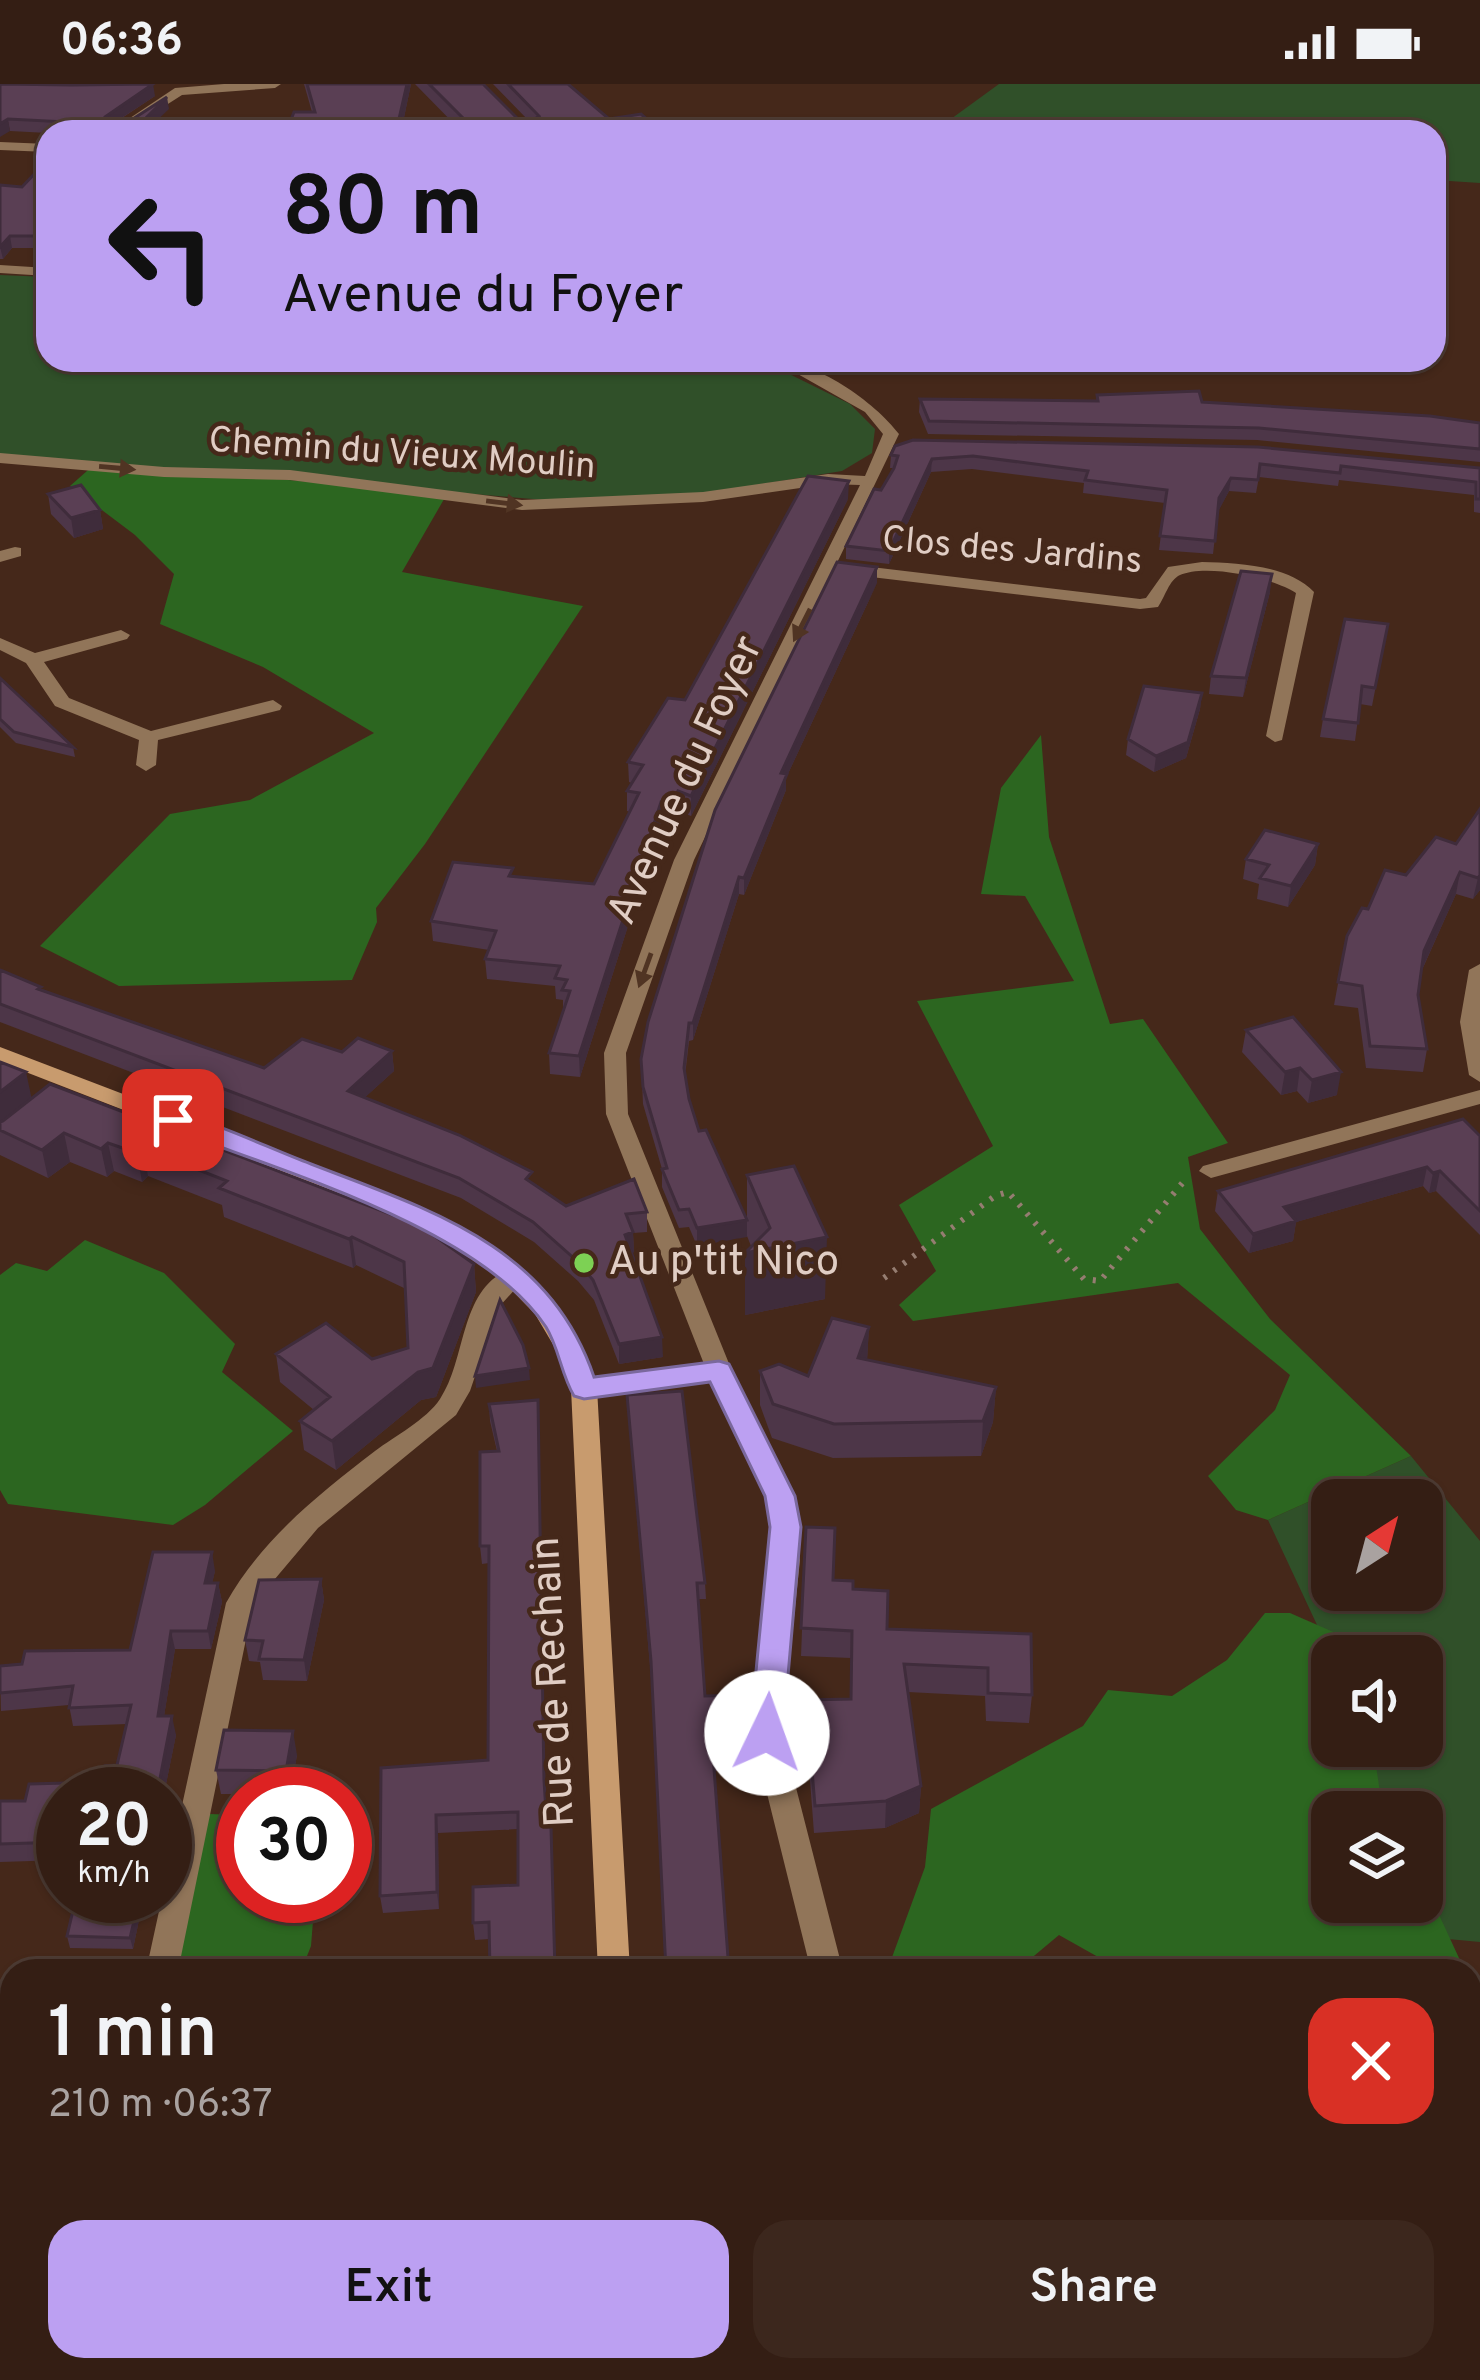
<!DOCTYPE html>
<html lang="en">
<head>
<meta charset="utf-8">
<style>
  :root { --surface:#341e14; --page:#3c271d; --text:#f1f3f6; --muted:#a9a2a0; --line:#4e3c34; --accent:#bca0f2 }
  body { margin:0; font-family:Overpass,sans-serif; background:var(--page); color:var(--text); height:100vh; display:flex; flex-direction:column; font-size:45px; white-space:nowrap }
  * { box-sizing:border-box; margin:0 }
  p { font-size:39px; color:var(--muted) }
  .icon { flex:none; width:66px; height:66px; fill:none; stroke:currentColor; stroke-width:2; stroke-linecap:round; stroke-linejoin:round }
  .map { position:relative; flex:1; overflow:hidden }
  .panel { position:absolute; left:0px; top:1875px; width:1482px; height:423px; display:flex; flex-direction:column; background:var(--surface); border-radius:36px 36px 0 0; box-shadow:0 3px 9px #0004,0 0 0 3px var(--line) }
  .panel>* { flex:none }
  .guide { position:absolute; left:36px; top:36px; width:1410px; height:252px; border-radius:36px; box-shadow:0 3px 9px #0004,0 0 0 3px var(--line); background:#bca0f2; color:#111; overflow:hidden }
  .needle { width:78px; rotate:36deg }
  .controls { position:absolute; left:1311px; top:1395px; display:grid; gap:24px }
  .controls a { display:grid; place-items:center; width:132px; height:132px; border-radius:24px; background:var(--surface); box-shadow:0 3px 9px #0004,0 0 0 3px var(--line); font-size:60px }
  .speed { position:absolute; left:36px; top:1683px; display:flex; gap:24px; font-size:60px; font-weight:700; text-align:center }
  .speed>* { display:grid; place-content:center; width:156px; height:156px; border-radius:50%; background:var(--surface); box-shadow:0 3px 9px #0004,0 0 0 3px var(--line); line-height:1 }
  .speed small { font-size:30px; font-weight:400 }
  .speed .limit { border:18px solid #d22; background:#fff; color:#111 }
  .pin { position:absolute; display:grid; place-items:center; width:102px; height:102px; color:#fff; margin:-51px; border-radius:24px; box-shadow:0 6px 18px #0006 }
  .me { position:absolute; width:132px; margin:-66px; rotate:3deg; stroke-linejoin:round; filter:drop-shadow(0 0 9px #0008) }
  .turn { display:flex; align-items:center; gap:42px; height:252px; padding:0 48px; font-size:54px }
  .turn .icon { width:156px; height:156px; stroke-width:2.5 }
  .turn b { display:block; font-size:84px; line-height:102px }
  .round { display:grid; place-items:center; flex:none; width:126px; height:126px; border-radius:36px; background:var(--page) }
  .headline { display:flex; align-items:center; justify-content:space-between; height:204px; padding:0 48px }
  h1 { font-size:72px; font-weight:600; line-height:90px }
  .action { display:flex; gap:24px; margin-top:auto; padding:24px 48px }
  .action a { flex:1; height:138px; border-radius:36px; background:var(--accent); color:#111; font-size:48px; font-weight:600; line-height:138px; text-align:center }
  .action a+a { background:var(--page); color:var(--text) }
  .status { display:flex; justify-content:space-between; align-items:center; height:84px; padding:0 60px; background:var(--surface); direction:ltr }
  .status svg { height:33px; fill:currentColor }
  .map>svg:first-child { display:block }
  .green { fill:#305029; fill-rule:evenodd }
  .forest { fill:#2c6620 }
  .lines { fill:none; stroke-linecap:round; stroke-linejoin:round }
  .path { stroke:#957d71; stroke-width:6; stroke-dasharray:3 9; stroke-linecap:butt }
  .minor { fill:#917559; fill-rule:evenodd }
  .secondary { fill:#c89b6e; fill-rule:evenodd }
  .wall { fill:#4d3648 }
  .shaded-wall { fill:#3f2c3b }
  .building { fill:#5a3f54; stroke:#3f2c3b; stroke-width:3 }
  .oneway { fill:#503423 }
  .route { fill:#bca0f2; stroke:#7a689d; stroke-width:3 }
  .poi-dot { fill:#7dd154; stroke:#45281a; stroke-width:4.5 }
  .labels { text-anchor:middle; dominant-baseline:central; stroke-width:9; stroke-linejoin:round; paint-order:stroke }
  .far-street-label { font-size:36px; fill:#e0cdc4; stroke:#45281a }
  .street-label { font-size:42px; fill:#e0cdc4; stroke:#45281a }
  .poi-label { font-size:42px; fill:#e0cdc4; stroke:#45281a; text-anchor:start }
</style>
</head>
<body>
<div class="status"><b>06:36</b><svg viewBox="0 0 49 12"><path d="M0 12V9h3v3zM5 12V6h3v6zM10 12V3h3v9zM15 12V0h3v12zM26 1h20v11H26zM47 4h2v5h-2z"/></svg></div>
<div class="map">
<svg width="1480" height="2296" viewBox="0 0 1480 2296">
  <rect width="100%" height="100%" fill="#45281a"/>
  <path class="green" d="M999 0H1480V99L1434 96V48H933Z
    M0 191 48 193V276H761L850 320 875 345 872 369 842 387 689 412 558 417 0 371Z
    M1411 1372 1480 1457V1858L1278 1839 1332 1662H1422V1572L1332 1573 1268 1436ZM1332 1416H1422V1506H1332ZM1332 1728H1422V1818H1332Z"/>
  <path class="forest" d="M96 379 447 410 402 488 583 522 425 760 376 824 377 838 352 896 119 902 40 862 170 730 250 716 374 649 263 583 160 540 174 490 135 451 70 402Z
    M1041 651 1049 753 1110 940 1143 935 1228 1059 1188 1073 1200 1145 1270 1235 1411 1372 1268 1436 1236 1426 1208 1392 1275 1326 1290 1291 1178 1199 913 1237 899 1221 936 1187 899 1121 993 1062 917 917 1074 897 1025 812 981 810 1001 704Z
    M85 1156 164 1189 235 1260 222 1288 293 1347 205 1421 173 1441 8 1420 0 1406V1191L16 1179 47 1187Z
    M1265 1529H1290L1338 1550 1348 1572H1332V1662H1373L1383 1728H1332V1818H1422V1794L1465 1887H1123L1059 1851 1016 1887H887L925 1783 931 1725 1083 1642 1108 1606 1172 1612 1227 1576Z
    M208 1730 243 1731V1812H315L311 1862 301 1887H177Z"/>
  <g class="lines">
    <path class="path" d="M884 1194 995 1112 1008 1108 1084 1195 1100 1197 1185 1096"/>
    <path class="minor" d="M224 0H281L275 4 182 11 124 48H109L175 4Z
      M0 58 48 60V68L0 66Z
      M0 181 48 184V192L0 189Z
      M773 276C815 276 875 318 899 350L694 776 626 969 628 1030 732 1287 793 1412 800 1476 782 1649 843 1887H811L752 1649 772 1476 767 1412 711 1297 584 1313 575 1310 571 1304 575 1298 584 1295 704 1280 606 1030 604 969 674 776 860 401 828 400 703 418 522 426 290 396 164 393 0 379V369L164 383 290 386 522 416 703 408 828 390 865 392 883 350 865 328Z
      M15 463 21 464V472L0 478V467Z
      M1202 478C1238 479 1288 481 1314 508L1282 656 1275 658 1266 652 1296 509C1274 494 1206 479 1180 491 1169 496 1165 513 1158 523L1140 525 846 490 837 485 846 480 1140 515 1146 514 1168 483Z
      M121 546 130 551 127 555 44 578 69 614 151 647 273 616 282 622 280 626 158 656 156 681 146 687 136 681 139 656 55 622 26 579 0 566V554L35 569Z
      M1480 880V998L1469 991 1460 938 1469 886Z
      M1480 1006V1020L1211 1094 1199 1087 1203 1082Z
      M516 1183 528 1191 498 1224 470 1307 456 1331 318 1444 253 1521 178 1887H146L226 1519C261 1456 319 1410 375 1367 395 1352 426 1336 440 1315 468 1274 458 1200 516 1183Z
      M18 2286H54L51 2296H15Z
      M359 2286H395L397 2296H361Z
      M931 2286H967L971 2296H935Z"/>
    <path class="secondary" d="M0 963 435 1129 463 1144 512 1177 552 1218 572 1248 597 1304 630 1887H598L571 1304 561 1274 535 1230 495 1189 446 1155 419 1141 0 978Z
      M677 2286H713L716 2296H680Z"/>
  </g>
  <path class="wall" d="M0 0 155 12 107 44V48L48 49 10 47Z
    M304 0H411L401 48H261L290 38 312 28Z
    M415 0H483L518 35 528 36 493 0H568L609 35 662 48H462Z
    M48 95V164H12L3 175H0V101L22 103Z
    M1097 311 1480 339V378L1257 356 928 350 919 328 920 315 1096 317Z
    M891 371 1480 384V429L1474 428V411L1339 396 1338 402 1259 393 1256 409 1229 407 1218 427 1213 470 1159 466 1165 419 1083 409 1084 399 972 385 931 388 889 480 846 475V462L894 384H890Z
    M48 410 100 426 103 445 74 454 51 430Z
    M848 415 691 732 678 727 672 741 661 738 580 993 550 990 549 969 563 926V916L556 915 555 902 487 895 485 875 489 866 433 857 431 837 513 793 594 800 630 728 627 727V707L632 699 629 698 628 678 685 616Z
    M877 499 786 694V706L744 811 739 810 693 956 689 957 685 992 689 1015 699 1047 747 1135V1091L825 1215 745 1231V1169L751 1162 747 1152 697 1162 689 1143 679 1144 662 1103V1085L643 1020 641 975Z
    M1270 508 1243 613 1209 610 1211 592Z
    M1388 540 1372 622 1360 620 1355 657 1320 653 1323 635Z
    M0 594 73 663 75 673 16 659 0 643Z
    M1202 609 1200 625 1186 674 1154 688 1126 671 1128 655Z
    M1480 725V806L1473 815 1456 810 1422 886 1418 911 1427 965 1423 988 1366 984 1358 924 1334 921 1347 852 1368 825 1406 791 1456 760Z
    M1318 760 1315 781 1288 823 1257 815 1259 800 1243 795 1246 775Z
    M0 886 42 907 264 984 342 968 392 967 394 987 364 1014 533 1101 566 1122 647 1128V1148L633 1149 634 1168 632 1169 663 1273 619 1280 594 1216 578 1197 534 1158 461 1114 0 938Z
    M1246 946 1337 1011 1308 1019 1297 1007 1281 1011 1242 968Z
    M0 978 32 1015 474 1180 476 1208 436 1313 421 1316 336 1386 304 1366 300 1337 314 1326 280 1298 276 1270 372 1275 408 1264 406 1205 356 1181 353 1184 224 1133 222 1121 148 1092 142 1098 114 1087 107 1093 70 1078 48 1094 0 1071Z
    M1480 1052V1151L1436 1107 1429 1109 1423 1102 1296 1138 1293 1157 1249 1169 1215 1127 1218 1107Z
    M869 1243 867 1276 996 1303 993 1338 981 1372 833 1374 772 1354 760 1321V1287L808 1292Z
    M538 1316 545 1713 547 1743 489 1855 475 1856 473 1839 518 1801V1745L438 1749 439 1825 383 1829 380 1812 381 1684 488 1676 489 1479 482 1480 480 1462 497 1367 490 1337 489 1320Z
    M628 1327 705 1499 706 1515H698L705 1612 747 1669V1686L714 1687 651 1593Z
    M806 1443 833 1496 853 1505 887 1545 1031 1550 1032 1611 1029 1639 986 1637 985 1612 908 1608 921 1702 919 1729 885 1744 814 1749 806 1644V1616L850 1615 851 1574 801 1572Z
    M215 1487 212 1499H218L222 1518 211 1565H175L164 1632 176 1651 164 1710H63V1776L0 1778V1717H25L102 1698 117 1681 127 1640 73 1642 69 1621 1 1627 0 1582 130 1566Z
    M321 1495 324 1516 307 1597 263 1596 260 1578 249 1577 245 1556Z
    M297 1671 290 1710H221L216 1686Z
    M140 1831 133 1865 70 1864 67 1852Z
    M558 2286H643L647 2296H562Z
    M765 2286H922L902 2296H769Z"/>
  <path class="shaded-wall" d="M153 0 155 12 106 44 105 33Z
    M407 0H411L401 48H396Z
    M167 13 169 25 148 45 146 34Z
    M8 35 10 47 0 53V40Z
    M10 152 12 164 3 175 0 163Z
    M932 375 931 388 889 480V467Z
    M1231 394 1229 407 1218 428 1219 414Z
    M849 397 848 415 691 732V712Z
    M100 426 103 445 74 454 71 434Z
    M877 483V499L786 694V706L744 811V794L781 689Z
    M1272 490 1270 508 1243 613 1246 594Z
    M1202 609 1200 625 1186 674 1154 688 1156 672Z
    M678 707V727L672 741V721Z
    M661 718V738L580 993 579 972Z
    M1318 760 1315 781 1288 823 1291 802Z
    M1460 788 1456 810 1420 890 1424 867Z
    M1480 791V806L1473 815 1478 794Z
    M739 793V810L693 956V939Z
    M392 967 394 987 350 1027 348 1007Z
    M1300 984 1297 1007 1281 1011 1285 988Z
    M26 988 32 1016 0 1041V1008Z
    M1341 988 1337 1011 1308 1019 1312 996Z
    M64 1049 70 1078 48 1094 42 1066Z
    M108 1059 114 1087 107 1093 101 1065Z
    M143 1064 148 1092 142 1098 137 1069Z
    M1427 1083 1423 1102 1296 1138 1293 1157 1249 1169 1253 1150 1284 1123Z
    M1440 1087 1436 1107 1429 1109 1433 1089Z
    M747 1136V1153L697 1162V1144Z
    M633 1148 634 1168 626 1171 625 1151Z
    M352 1153 356 1181 353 1184 349 1155Z
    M827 1153 825 1215 745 1231V1169Z
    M474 1180 476 1208 436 1313 421 1316 336 1386 332 1357 418 1288Z
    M869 1243 867 1278 858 1274Z
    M662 1253 663 1273 619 1280V1260Z
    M529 1284 530 1296 476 1304 475 1292Z
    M996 1303 993 1338 981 1372 983 1337Z
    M212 1468 215 1487 208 1518 205 1499Z
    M321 1495 324 1516 307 1597 304 1576Z
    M218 1499 222 1518 211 1565 208 1547Z
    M171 1547 175 1565 161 1651 158 1632Z
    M172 1632 176 1651 164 1710H157Z
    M293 1647 297 1671 290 1710 286 1687Z
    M921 1702 919 1729 885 1744 886 1717Z
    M436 1731 438 1749 439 1825 437 1808Z
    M138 1820 140 1831 133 1865 130 1854Z
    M0 2228 6 2243 3 2276 0 2267Z
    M893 2286H922L902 2296H872Z"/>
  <path class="building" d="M0 0 72 1 153 0 105 33 106 40 8 35 0 40Z
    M307 0H407L396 48H261L266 39 290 38 294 28H315Z
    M429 0H483L518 35 534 36 539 32 508 0H568L609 35 641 30 662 48H477Z
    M167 13 146 34 207 42 203 48H119L128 41H115L125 40Z
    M38 86 48 95V152H10L0 163V101L22 103Z
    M1199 307 1202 318 1430 332 1480 339V365L1259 344 929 337 920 315 1098 317 1097 311Z
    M913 356 1258 363 1480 384V415H1476V398L1341 382 1340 389 1260 380 1258 396 1231 394 1219 414 1215 457 1160 452 1167 406 1085 396 1088 387 973 372 932 375 889 467 846 462 874 405 881 406 894 384 898 372 891 371 895 362Z
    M808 392 849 397 691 712 678 707 672 721 661 718 579 972 549 969 570 907 562 906 567 896 555 894 560 882 485 875 496 847 431 837 453 778 513 784 509 792 594 800 639 709 627 707 643 681 628 678 668 614 685 616Z
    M81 401 100 426 71 434 48 410Z
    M837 478 877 483 781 689 787 690 744 794 739 793 693 939H689L684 984 689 1015 699 1047 706 1046 747 1136 697 1144 689 1125 679 1126 662 1085 667 1084 643 1003 641 975 648 938 715 726Z
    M1241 487 1272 490 1246 594 1211 592Z
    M1345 535 1388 540 1375 604 1362 602 1358 639 1323 635Z
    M0 594 73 663 14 648 0 635Z
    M1144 602 1202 609 1188 658 1156 672 1128 655Z
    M1480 725V791L1478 794 1460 788 1424 867 1418 911 1427 965 1370 962 1362 902 1338 898 1347 852 1362 824 1368 825 1385 786 1406 791 1436 753 1456 760Z
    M1265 746 1318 760 1291 802 1260 794 1269 781 1246 775Z
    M0 886 41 903 38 905 264 984 302 955 342 968 358 954 392 967 348 1007 459 1051 532 1088 526 1095 566 1122 634 1095 647 1128 626 1130 633 1148 625 1151 662 1253 619 1260 593 1196 577 1177 533 1138 459 1094 0 920Z
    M1293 933 1341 988 1312 996 1300 984 1285 988 1246 946Z
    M0 978 26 988 0 1008Z
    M50 1000 419 1141 474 1180 433 1284 418 1288 332 1357 300 1337 330 1313 276 1270 326 1239 372 1275 408 1264 404 1178 352 1153 349 1155 219 1104 227 1097 143 1064 137 1069 108 1059 101 1065 64 1049 42 1066 0 1046V1038L3 1037Z
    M1463 1035 1480 1052V1127L1440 1087 1433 1089 1427 1083 1284 1123 1296 1137 1253 1150 1218 1107Z
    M794 1082 827 1153 745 1169 770 1144 747 1091Z
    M500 1216 523 1261 529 1284 475 1292Z
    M832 1234 869 1243 858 1274 996 1303 983 1337 834 1340 773 1320 760 1287 779 1280 808 1292Z
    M682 1307 705 1499H697L705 1612 745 1611 747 1669 713 1671 729 1887H666L651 1577 627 1311Z
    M538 1316 544 1696 547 1743H551L555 1887H490L489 1838 473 1839V1803L518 1801V1728L436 1731 437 1808 380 1812 381 1684 488 1676 489 1462H480V1368L499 1367 489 1320Z
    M806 1443 835 1444 833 1496 853 1497V1505L888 1507 887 1545 1031 1550 1032 1611 988 1609V1584L904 1580 921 1702 886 1717 815 1722 806 1616 851 1615 852 1547 801 1544Z
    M153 1468H212L205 1499H218L208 1547H171L158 1632H172L157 1710H63V1758L0 1760V1717H25L29 1700 102 1698 105 1682 117 1681 131 1621 69 1624 73 1602 0 1609V1582L22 1580 25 1567 130 1566Z
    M321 1495 304 1576 259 1575 263 1557 245 1556 259 1496Z
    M224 1646 293 1647 286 1687 216 1686Z
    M75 1818 138 1820 130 1854 67 1852Z
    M564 2286H643L647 2296H568Z
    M771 2286H893L872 2296H776Z"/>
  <defs><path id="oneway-solid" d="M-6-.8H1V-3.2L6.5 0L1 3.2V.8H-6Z" transform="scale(3)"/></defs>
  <g class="oneway">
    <use href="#oneway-solid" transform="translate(117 384) rotate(5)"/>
    <use href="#oneway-solid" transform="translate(504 419) rotate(7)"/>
    <use href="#oneway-solid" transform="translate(802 541) rotate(117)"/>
    <use href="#oneway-solid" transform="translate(645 886) rotate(110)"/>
  </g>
  <path class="route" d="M173 1028C220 1040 266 1063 311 1080 430 1126 549 1161 594 1293L719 1277 729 1280 795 1412 801 1443 783 1649 778 1659 767 1663 755 1659 750 1649 770 1443 765 1412 710 1298 584 1315 574 1312C561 1290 559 1264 546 1243 478 1142 276 1086 164 1042L160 1036 164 1030Z"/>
  <circle class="poi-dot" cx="584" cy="1179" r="12"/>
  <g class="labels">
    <g class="far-street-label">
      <text transform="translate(402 371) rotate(4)">Chemin du Vieux Moulin</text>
      <text transform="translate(1012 468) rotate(5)">Clos des Jardins</text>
    </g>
    <g class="street-label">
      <text transform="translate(687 697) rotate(-65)">Avenue du Foyer</text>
      <text transform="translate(555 1598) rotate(-93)">Rue de Rechain</text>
    </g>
    <g class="poi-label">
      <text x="608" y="1179">Au p'tit Nico</text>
    </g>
  </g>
</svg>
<div class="controls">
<a><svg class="needle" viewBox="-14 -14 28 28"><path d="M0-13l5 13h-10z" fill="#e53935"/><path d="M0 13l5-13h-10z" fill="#a9a2a0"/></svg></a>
<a><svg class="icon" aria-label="sound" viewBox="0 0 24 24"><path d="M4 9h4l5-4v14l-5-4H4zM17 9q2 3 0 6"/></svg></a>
<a><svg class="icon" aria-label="layers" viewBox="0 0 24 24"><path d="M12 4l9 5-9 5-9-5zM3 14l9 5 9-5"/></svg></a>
</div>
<div class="speed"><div>20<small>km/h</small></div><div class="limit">30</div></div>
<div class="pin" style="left:173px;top:1036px;background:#d93025"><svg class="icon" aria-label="arrive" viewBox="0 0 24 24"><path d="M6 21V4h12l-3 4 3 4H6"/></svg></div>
<svg class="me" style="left:767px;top:1649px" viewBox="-20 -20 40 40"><circle r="19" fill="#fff"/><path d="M0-13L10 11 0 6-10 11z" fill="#bca0f2"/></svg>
<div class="guide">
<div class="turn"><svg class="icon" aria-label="left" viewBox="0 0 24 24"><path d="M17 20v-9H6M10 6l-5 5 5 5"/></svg><div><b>80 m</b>Avenue du Foyer</div></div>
</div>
<section class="panel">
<div class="headline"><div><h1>1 min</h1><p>210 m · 06:37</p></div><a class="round" style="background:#d93025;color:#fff"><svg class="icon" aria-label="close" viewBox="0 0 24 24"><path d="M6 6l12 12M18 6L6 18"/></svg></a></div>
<div class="action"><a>Exit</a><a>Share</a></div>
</section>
</div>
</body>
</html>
